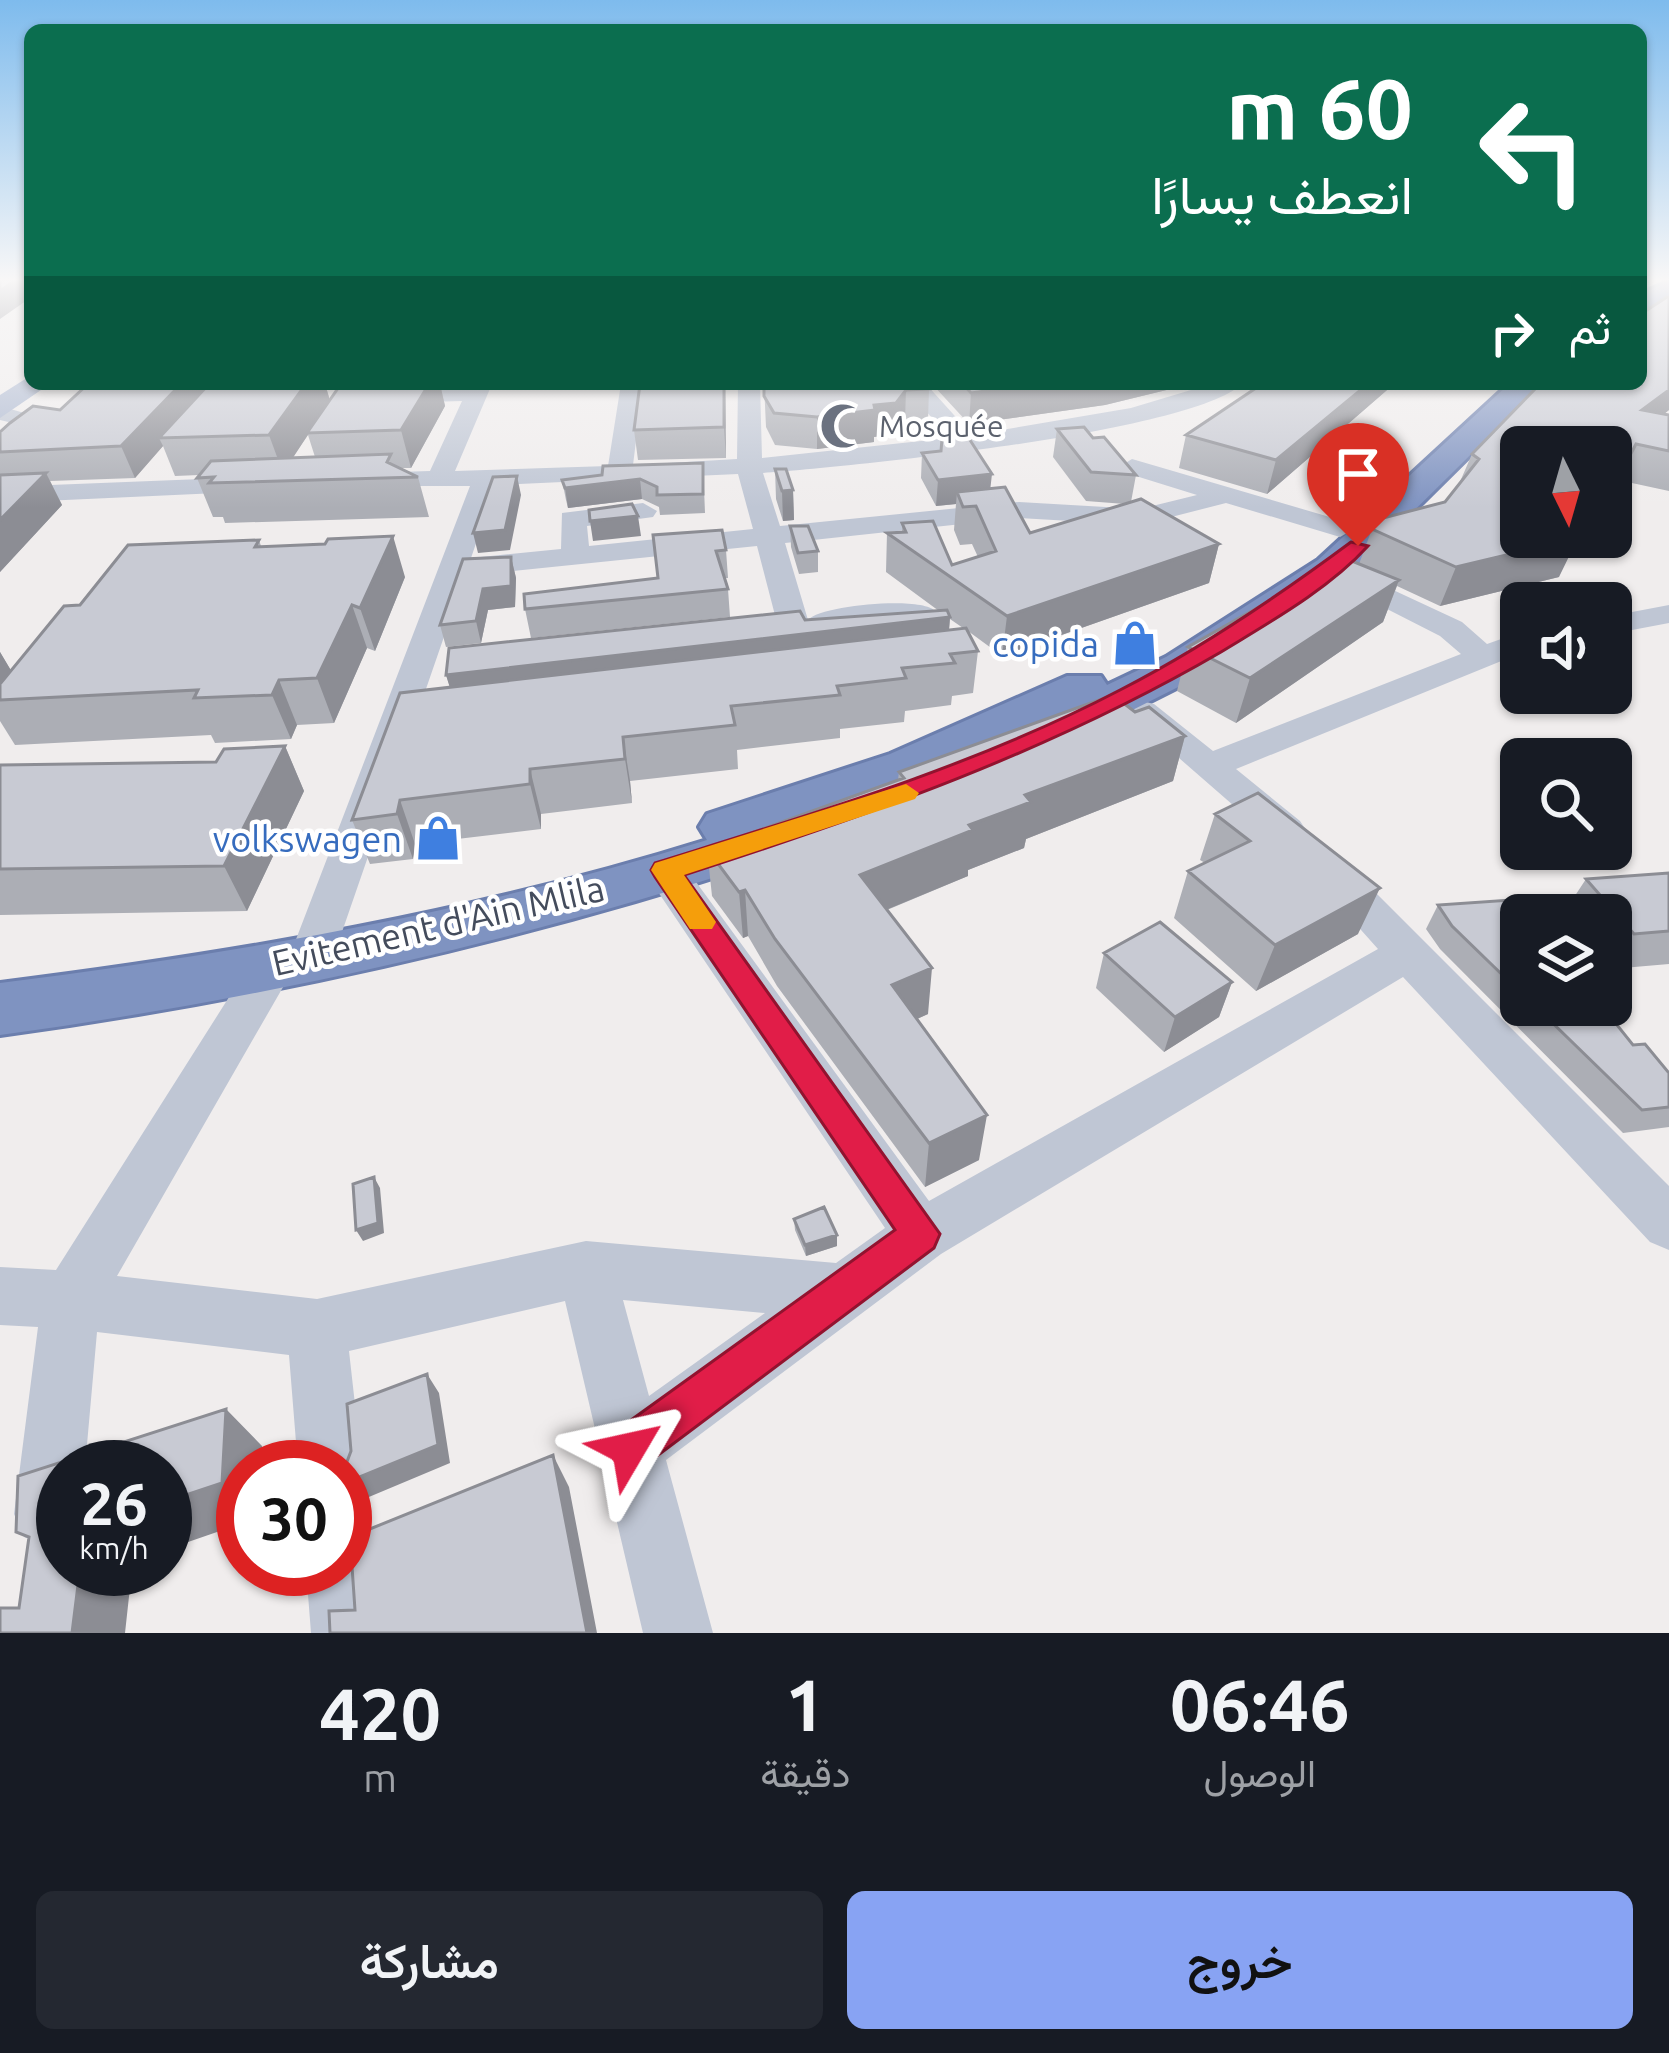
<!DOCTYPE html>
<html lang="ar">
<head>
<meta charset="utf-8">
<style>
  :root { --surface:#171b24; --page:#242831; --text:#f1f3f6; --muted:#9ea1a6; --accent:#88a3f3 }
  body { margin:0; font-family:Ubuntu,Vazirmatn,sans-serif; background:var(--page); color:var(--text); direction:rtl; height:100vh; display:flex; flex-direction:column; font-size:45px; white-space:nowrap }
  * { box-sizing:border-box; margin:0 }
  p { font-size:39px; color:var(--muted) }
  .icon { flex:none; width:66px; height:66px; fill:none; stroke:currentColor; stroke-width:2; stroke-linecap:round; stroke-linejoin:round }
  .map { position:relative; height:1633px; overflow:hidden; direction:ltr }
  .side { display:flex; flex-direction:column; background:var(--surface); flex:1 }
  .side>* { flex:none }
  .top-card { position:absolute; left:24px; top:24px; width:1623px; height:366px; border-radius:18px; box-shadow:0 3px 9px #0004; direction:rtl; background:#0b6e4f; color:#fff; overflow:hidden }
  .needle { width:78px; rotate:175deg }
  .controls { position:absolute; left:1500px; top:426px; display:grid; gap:24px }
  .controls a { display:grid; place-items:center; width:132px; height:132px; border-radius:18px; background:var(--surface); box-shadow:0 3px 9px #0004; font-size:60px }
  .speed { position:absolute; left:36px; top:1440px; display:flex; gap:24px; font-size:60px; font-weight:700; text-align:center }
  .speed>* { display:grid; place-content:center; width:156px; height:156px; border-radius:50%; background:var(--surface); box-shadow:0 3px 9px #0004; line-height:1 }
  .speed small { font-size:30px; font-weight:400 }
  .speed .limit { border:18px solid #d22; background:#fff; color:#111 }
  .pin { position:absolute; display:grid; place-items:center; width:102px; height:102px; color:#fff; margin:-123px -51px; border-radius:50% 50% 50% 0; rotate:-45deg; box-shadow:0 0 12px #0007 }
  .pin .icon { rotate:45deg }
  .me { position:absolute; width:132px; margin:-66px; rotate:54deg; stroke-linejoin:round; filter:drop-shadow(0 0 9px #0008) }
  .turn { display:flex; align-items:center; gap:42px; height:252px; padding:0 36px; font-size:54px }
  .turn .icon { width:156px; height:156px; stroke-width:2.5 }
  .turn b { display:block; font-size:84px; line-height:102px }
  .then { display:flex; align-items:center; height:114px; padding:0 36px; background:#0003; gap:24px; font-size:45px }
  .eta { display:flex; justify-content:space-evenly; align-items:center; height:204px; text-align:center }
  .eta b { font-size:72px; font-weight:600; line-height:84px }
  .cta { display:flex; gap:24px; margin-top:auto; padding:24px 36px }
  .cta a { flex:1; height:138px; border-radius:18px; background:var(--accent); color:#111; font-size:48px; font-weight:600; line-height:138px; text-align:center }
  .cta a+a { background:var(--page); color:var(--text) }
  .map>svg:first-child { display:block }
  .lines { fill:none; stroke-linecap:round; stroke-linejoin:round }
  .highway-casing { stroke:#6b7ead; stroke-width:6 }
  .minor { fill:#bfc6d4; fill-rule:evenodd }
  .major { fill:#aab6cf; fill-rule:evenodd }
  .highway { fill:#7f93c1; fill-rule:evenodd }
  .wall { fill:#acaeb5; fill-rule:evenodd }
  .shaded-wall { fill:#8c8d94 }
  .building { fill:#c8cad3; stroke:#8c8d94; stroke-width:3 }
  .route { fill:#e11d48; stroke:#92132f; stroke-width:3 }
  .slow { fill:#f59e0b }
  .labels { text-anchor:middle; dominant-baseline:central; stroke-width:9; stroke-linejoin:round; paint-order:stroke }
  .far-worship-label { font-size:30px; fill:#5b616d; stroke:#fff; text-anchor:start }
  .shop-label { font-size:36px; fill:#366cbe; stroke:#fff; text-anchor:end }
  .street-label { font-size:36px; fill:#444c5c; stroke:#fff }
</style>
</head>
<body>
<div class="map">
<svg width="1669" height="1633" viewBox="0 0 1669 1633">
  <rect width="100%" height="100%" fill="#f0eded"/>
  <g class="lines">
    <g class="highway-casing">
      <path id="highway" d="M1669 281V300L1641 313V294Z
        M1509 384H1542L1346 578 1198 677 1071 741 1054 745 1037 741 1030 731 795 824 804 838 796 851C535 938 272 998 0 1035V983C239 953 477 912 707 840L699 827 707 814 890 754 1067 676H1101L1107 685 1166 657 1318 560Z"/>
    </g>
    <path class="minor" d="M102 384H126L71 437 0 420V406L59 423Z
      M492 384 455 471 608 466 621 384H643L633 465 737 459 738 384H760L762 458 949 438 903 384H926L972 435 1131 408 1211 384H1242C1189 433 848 467 763 473L780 526 1019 502 1140 509 1197 495 1123 472 1119 467 1132 459 1350 523 1354 529 1340 537 1226 503 1140 525 1019 518 785 543 808 620C821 605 922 596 935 611 921 626 823 634 808 621L804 630 793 632 777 623 757 546 465 576 333 958 327 970 311 975 294 968 117 1276 317 1299 586 1241 836 1263 885 1228 650 880 644 870 650 860 665 856 680 860 929 1201 1378 949 1312 875 1318 865 1333 860 1348 865 1669 1186V1250L1650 1242 1403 977 941 1254 666 1460 713 1633H643L565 1301 349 1351 362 1467 353 1490 345 1493V1467H298L289 1355 97 1332 85 1467H63V1541L47 1547 24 1537 14 1514 38 1327 0 1325V1267L56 1270 257 953 273 948 290 955 470 486H356L352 481 365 473 430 471 462 401 393 403 382 396 393 389ZM738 474 753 529 589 546 587 526 653 517 657 511 643 503 562 513 561 549 471 558 496 485ZM623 1300 765 1313 649 1396Z
      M252 477 265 485 261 491 0 503V487Z
      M1348 569 1462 622 1487 644 1521 632V653L1236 769 1300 821 1306 830 1300 839H1272L1125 711 1142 701 1154 704 1213 751 1461 654 1440 636 1338 584 1333 578 1338 572Z
      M1669 605V623L1611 634V616Z
      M345 1537 364 1545 374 1569 381 1633H311L306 1569H345Z"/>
    <path class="major" d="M30 376V384H45L41 390 0 418V395Z"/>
    <use href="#highway" class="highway"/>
  </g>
  <path class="wall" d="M88 384H325L330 400 341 384H440L445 406 411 468H400L418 477 429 517 225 523 223 517H213L197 478 199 475 175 476 163 446 135 478 50 481 62 505 0 572V432L60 410ZM308 435 315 457 292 458Z
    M725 384 726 458 638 460 634 430Z
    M764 384 929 389 928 420 905 421 895 434 874 437V442L817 449 775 445 766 427Z
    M932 384H1191L1105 405 969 424Z
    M1262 384H1394L1267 494 1179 468 1186 435Z
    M1669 410 1664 414 1669 415V491L1618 480 1611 493V447H1521V537L1559 577 1440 606 1397 586 1383 622 1236 723 1177 691 1188 647 1359 564 1372 529 1445 502 1459 484 1472 454Z
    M1057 429 1093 438 1136 475 1131 502 1219 544 1209 583 1002 656 968 631 978 651 973 693 952 696 951 705 905 711 904 722 840 729V738L737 750 738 769 630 781 632 803 541 814V829L415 844 413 859 370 864 352 820 450 687 446 675 805 620 939 611 886 572 887 533 902 532V523L952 565 978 557 972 544 960 545 954 530 956 504 936 506 921 478 922 453 991 489 1030 533 1125 504 1086 501 1053 457ZM950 619 963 628 949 630Z
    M703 463 705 513 660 515 659 507 642 499 568 508 566 500 562 480Z
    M775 469 793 490 794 520 783 521 776 499Z
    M790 526 818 551V572L799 574 791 547Z
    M653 535 726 550 728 578H724L728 589 730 617 531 638 525 609 658 578Z
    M259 540 261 546 405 577 375 651 367 648 334 723 297 725 291 739 215 743 211 735 15 745 0 721V652L11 671 80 605Z
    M511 557 516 578 515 607 488 610 481 643 446 647 440 625Z
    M1135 712 1185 736 1173 781 1026 839 1024 848 968 870V876L887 910 928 1014 917 1019 979 1160 925 1187 777 986 748 936 743 938 712 896 707 849 898 780 899 772Z
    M285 746 304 791 247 911 0 915V765L216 762Z
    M1258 793 1358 934 1256 991 1174 918 1188 871 1205 863 1200 860 1215 814Z
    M1669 873V964L1611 969V915L1563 914 1586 879Z
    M1438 905 1521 915V1005H1601L1633 1045 1669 1073V1127L1623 1133 1440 949 1426 929Z
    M1104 953 1232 982 1219 1017 1164 1052 1096 988Z
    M794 1219 837 1235V1246L806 1256 795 1230Z"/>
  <path class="shaded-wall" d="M17 279H30V298L0 319V291Z
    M180 384H210L159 438 163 446 135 478 121 446Z
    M306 384H325L330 401 283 473 269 435Z
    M429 384H440L445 406 411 468 401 430Z
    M724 384H725L726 458 724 427Z
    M1035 384H1191L1105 405 969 424 971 393Z
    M1368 384H1394L1267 494 1276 460Z
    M906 390 905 421 895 434 874 437V442L817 449V417L874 405Z
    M1669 390V410L1624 445 1642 410Z
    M46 473 62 505 0 572V520Z
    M992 474 989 500 957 492 956 504 936 506 938 480Z
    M517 476 521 495 510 550 478 553 473 533Z
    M640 479 642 499 568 508 565 488Z
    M793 490 794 520 783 521 782 491Z
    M638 516 641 536 593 541 590 521Z
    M393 536 405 577 375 651 360 608Z
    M1578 538 1559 577 1440 606 1456 567Z
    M1219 544 1209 583 1002 656 1007 616Z
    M511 557 516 578 515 607 488 610 481 643 476 621 483 589Z
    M1399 580 1383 622 1236 723 1250 678Z
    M352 605 367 648 334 723 317 678Z
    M950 617 948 642 454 701 446 675Z
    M0 652 18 682 0 695Z
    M279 680 297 725 291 739 272 695Z
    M1185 736 1173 781 1026 839 1024 848 968 870V876L859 921 860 875 1025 795Z
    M623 737 630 781 632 803 625 759Z
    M285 746 304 791 247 911 224 866Z
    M530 769 541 814V829L530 784Z
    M400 800 415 844 413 859 397 814Z
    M1380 888 1358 934 1256 991 1275 945Z
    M745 890 748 936 743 938 739 892Z
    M932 968 928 1014 890 1031 892 985Z
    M1232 982 1219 1017 1164 1052 1175 1017Z
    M987 1115 979 1160 925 1187 929 1143Z
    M374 1177 380 1188 384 1233 363 1241 356 1230Z
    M837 1235V1246L806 1256 805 1245Z
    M427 1374 439 1393 450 1463 345 1507V1483Z
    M226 1409 262 1446 261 1467H243V1523L165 1550V1502Z
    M322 1453 334 1467H324Z
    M553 1455 569 1487 597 1633H587Z
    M80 1569H132L125 1633H72Z"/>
  <path class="building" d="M0 279H17L0 291Z
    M1667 297H1669V390L1642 410 1669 415V451L1636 444 1618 478 1611 477V447H1521V537L1578 538 1456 567 1372 529 1383 518 1445 502 1479 459 1472 454 1540 384H1641V314Z
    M88 384H181L121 446 0 452V432L10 423 33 406 60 410Z
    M209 384H306L269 435 159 438Z
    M341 384H429L401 430 307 433Z
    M640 384H724V427L634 430Z
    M764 384H925L929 389 906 390 896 403 874 405 875 410 817 417 774 413 764 396Z
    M963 384H1035L971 393Z
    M1262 384H1368L1276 460 1186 435Z
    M1084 427 1093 438 1104 437 1136 475 1091 472 1057 429Z
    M968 437 992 474 938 480 922 453 941 451 942 439Z
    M391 454 387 462 418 477 209 483 214 477 197 478 211 461Z
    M703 463V494L657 495V487L640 479 565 488 562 480 602 475 603 466Z
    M775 469H786L793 490 782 491Z
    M46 473 0 520V475Z
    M517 476 505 530 473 533 493 477Z
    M1005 487 1030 533 1141 499 1219 544 1007 616 887 533 906 532 902 523 933 521 952 565 996 551 976 506 963 507 957 492Z
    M632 504 638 516 590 521 589 510Z
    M790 526H808L818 551 798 553Z
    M722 530 726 550 716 551 728 589 525 609 524 594 658 578 653 535Z
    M393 536 360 608 352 605 317 678 279 680 272 695 194 698 198 690 0 700V684L64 606 80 605 128 545 259 540 255 547 325 544 328 539Z
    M1337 555 1399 580 1250 678 1188 647 1294 587Z
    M511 557V586L483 589 476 621 440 625 463 559Z
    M947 610 950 617 446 675 449 648 800 611 805 620Z
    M966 628 978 651 950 654 955 663 902 668 906 678 837 686 840 695 731 706 735 725 623 737 625 759 530 769V784L400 800 397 814 352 820 400 693Z
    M1113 695 1135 712 1149 707 1185 736 1025 795 1031 802 969 825 973 830 860 875 932 968 892 985 987 1115 929 1143 775 939 745 890 739 892 707 849 904 778 899 772Z
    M285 746 224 866 0 869V765L216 762 224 749Z
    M1258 793 1380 888 1275 945 1188 871 1250 841 1215 814Z
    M1669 873V931L1634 934 1586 879Z
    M1511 900 1523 915H1521V993L1452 926 1438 905Z
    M1160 922 1232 982 1175 1017 1104 953Z
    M1534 1005H1601L1633 1045 1645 1044 1669 1073V1107L1642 1110Z
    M374 1177 378 1223 356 1230 353 1184Z
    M824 1207 837 1235 805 1245 794 1219Z
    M427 1374 438 1445 345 1483V1467L351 1451 347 1404Z
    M226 1409 222 1483 165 1502V1467H63V1569H80L72 1633H0V1608H19L29 1537 16 1532 18 1476Z
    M553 1455 587 1633H330L329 1611 355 1610 350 1537Z"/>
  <linearGradient id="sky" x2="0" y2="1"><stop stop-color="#7ebbed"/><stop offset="0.55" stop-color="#f8f7f7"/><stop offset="1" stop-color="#f8f7f7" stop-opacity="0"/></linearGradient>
  <rect width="1669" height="508" fill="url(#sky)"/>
  <path class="route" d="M1351 542 1368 546C1329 589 1270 622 1221 652 1051 751 870 815 684 875L940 1234 934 1248 645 1465 629 1471 613 1465 607 1449 613 1433 895 1230 655 877 651 870 655 863C812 814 973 767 1120 690 1202 648 1277 597 1351 542Z"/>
  <path class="slow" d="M906 784 919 793 915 799 684 875 716 922 712 929H690L651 870 655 863Z"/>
  <defs>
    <g id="mosque-bare" transform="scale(3.6)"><path d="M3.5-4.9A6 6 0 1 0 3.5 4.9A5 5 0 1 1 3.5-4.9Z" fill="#6b7280" stroke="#fff" stroke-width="2.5" paint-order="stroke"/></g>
    <g id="shop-bare" transform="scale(3.6)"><path d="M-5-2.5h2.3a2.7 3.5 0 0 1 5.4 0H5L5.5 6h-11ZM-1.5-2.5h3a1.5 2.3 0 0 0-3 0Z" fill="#3f7fe0" stroke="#fff" stroke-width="2.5" paint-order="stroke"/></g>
  </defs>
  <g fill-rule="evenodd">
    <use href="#mosque-bare" x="843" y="426"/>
    <use href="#shop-bare" x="1135" y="643"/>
    <use href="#shop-bare" x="438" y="838"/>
  </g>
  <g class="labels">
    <g class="far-worship-label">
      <text x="879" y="426">Mosquée</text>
    </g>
    <g class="shop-label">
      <text x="1099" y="643">copida</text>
      <text x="402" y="838">volkswagen</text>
    </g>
    <g class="street-label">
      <text transform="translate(438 925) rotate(-13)">Evitement d'Ain Mlila</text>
    </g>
  </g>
</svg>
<div class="controls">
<a><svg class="needle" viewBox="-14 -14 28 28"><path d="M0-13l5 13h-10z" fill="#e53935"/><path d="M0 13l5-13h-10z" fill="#9ea1a6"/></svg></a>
<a><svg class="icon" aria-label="sound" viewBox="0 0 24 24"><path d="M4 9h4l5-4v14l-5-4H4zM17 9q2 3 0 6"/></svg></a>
<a><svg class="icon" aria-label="search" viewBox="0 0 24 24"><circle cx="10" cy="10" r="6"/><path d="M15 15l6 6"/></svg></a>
<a><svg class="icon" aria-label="layers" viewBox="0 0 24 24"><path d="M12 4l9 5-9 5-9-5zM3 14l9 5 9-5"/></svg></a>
</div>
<div class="speed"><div>26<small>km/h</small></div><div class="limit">30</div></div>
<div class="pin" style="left:1358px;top:546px;background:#d93025"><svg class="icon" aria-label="arrive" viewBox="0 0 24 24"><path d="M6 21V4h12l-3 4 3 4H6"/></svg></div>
<svg class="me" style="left:629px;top:1449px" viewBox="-20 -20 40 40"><path d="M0-17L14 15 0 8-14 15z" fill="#e11d48" stroke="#fff" stroke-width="4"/></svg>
<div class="top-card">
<div class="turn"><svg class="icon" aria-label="left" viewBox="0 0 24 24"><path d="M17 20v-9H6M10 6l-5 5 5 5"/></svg><div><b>60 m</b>انعطف يسارًا</div></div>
<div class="then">ثم<svg class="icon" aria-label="right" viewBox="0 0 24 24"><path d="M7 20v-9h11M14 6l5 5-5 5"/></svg></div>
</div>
</div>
<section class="side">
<div class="eta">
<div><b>06:46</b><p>الوصول</p></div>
<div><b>1</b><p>دقيقة</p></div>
<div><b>420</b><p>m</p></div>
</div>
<div class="cta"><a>خروج</a><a>مشاركة</a></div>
</section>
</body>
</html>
